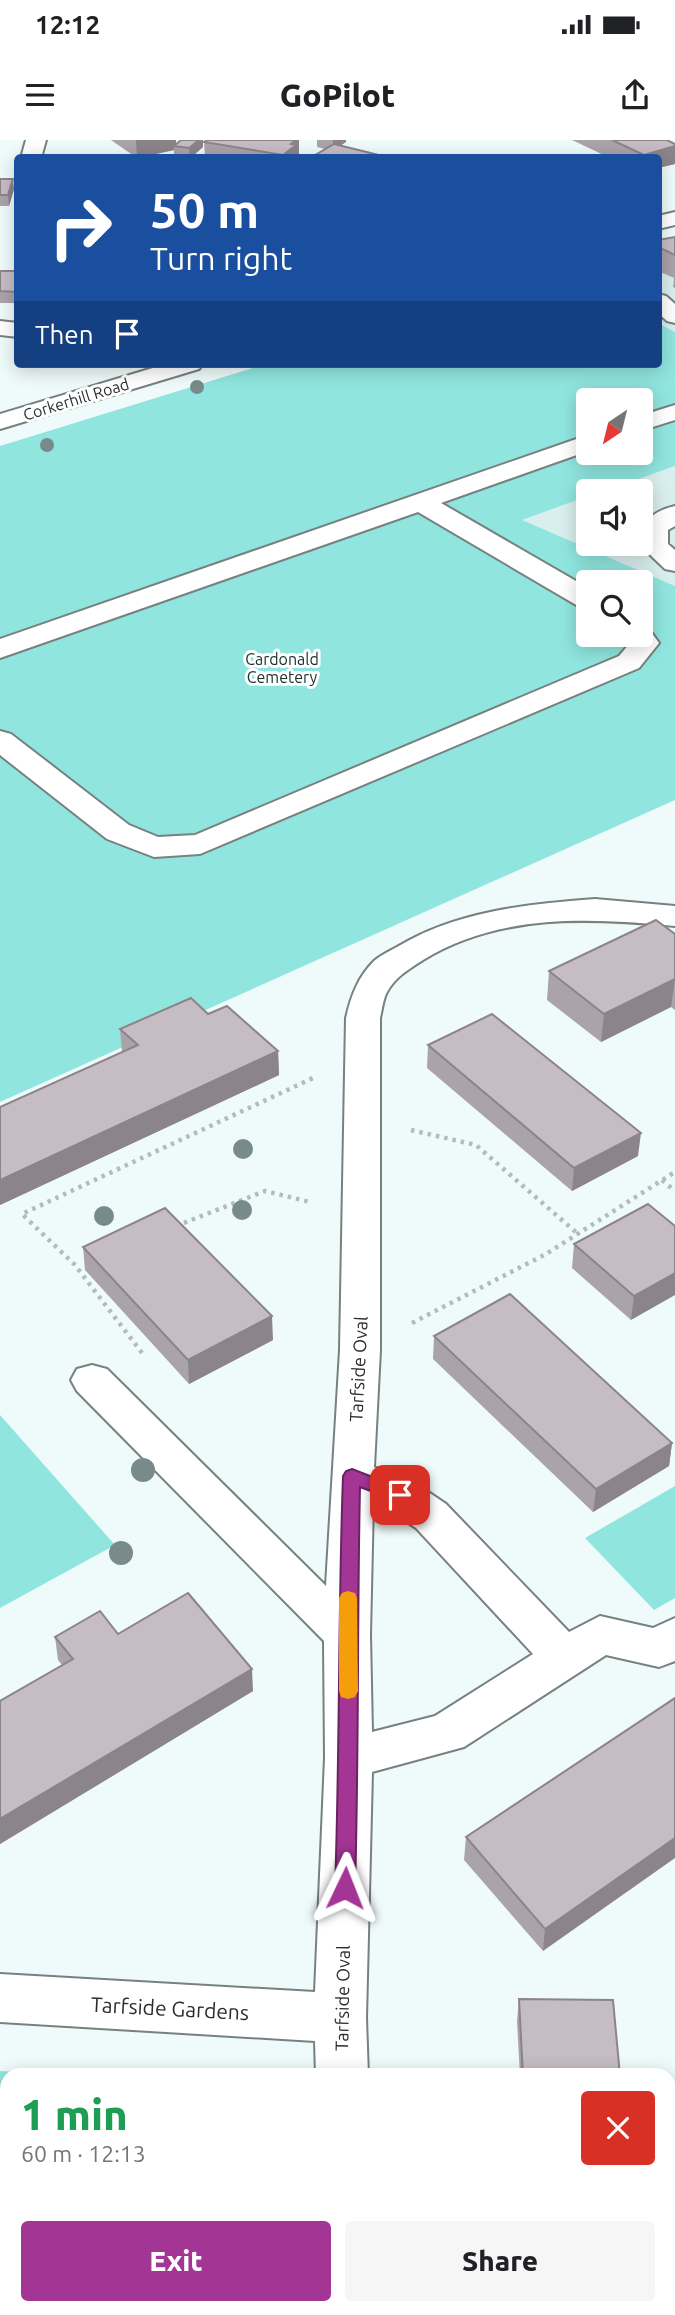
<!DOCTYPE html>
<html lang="en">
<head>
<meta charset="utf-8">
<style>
  :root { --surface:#fff; --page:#f6f6f6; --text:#202124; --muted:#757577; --accent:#a33594 }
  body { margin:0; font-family:Ubuntu,sans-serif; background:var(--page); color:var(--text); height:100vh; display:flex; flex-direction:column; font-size:26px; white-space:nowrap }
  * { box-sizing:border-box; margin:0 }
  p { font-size:23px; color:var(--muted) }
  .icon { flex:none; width:38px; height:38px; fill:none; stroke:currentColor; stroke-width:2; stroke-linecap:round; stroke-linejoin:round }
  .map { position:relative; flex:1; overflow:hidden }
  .sheet { position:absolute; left:0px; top:1928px; width:676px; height:247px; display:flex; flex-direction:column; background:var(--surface); border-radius:21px 21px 0 0; box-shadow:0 4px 18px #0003 }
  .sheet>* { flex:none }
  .hud { position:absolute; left:14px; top:14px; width:648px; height:214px; border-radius:7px; box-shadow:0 4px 18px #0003; background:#1a4fa0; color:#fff; overflow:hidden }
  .needle { width:46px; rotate:215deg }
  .tools { position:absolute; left:576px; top:248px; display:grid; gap:14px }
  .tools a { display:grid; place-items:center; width:77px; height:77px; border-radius:7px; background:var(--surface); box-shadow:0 4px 18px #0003; font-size:35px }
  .pin { position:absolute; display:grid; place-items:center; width:60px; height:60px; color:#fff; margin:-30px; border-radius:14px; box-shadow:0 4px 10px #0006 }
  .me { position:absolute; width:77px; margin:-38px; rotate:2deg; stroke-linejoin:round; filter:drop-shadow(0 0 5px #0008) }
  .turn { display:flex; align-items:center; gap:24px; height:147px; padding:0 21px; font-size:32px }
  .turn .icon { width:91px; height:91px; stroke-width:2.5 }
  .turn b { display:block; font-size:49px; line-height:60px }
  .then { display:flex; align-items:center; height:66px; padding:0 21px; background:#0003; gap:14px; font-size:26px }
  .round { display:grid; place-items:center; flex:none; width:74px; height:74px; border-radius:7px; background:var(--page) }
  .head { display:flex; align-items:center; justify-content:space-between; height:119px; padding:0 21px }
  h1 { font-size:42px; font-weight:800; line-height:52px; color:#1e9e55 }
  .button { display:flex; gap:14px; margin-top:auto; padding:14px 21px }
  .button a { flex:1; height:80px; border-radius:7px; background:var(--accent); color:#fff; font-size:28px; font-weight:800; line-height:80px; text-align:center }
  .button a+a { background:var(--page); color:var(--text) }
  .status { display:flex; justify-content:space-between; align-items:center; height:49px; padding:0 35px; background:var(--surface); direction:ltr }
  .status svg { height:19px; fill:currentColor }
  header { display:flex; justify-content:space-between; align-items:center; height:91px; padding:0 21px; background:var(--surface); font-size:32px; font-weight:800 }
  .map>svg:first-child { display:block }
  .built { fill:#d9efed }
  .green { fill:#90e6df; fill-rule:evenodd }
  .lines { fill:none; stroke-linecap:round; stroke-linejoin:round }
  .minor-casing { stroke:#768180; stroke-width:4 }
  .path { stroke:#b2bcbb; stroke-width:4.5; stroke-dasharray:3.5 5; stroke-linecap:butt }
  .minor { fill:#fff; fill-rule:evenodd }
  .tree { fill:#788a89 }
  .wall { fill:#aaa3a9 }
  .shaded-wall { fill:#8b8489 }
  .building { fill:#c6bdc4; stroke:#8b8489; stroke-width:2 }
  .route { fill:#a33594; stroke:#6a2260; stroke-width:2 }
  .slow { fill:#f59e0b }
  .labels { text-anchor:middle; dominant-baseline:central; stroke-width:6; stroke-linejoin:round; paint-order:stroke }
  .far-street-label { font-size:16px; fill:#2a2f2e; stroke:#fff }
  .far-park-label { font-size:16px; fill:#172e2c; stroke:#fff }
  .street-label { font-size:18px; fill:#2a2f2e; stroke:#fff }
  .near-street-label { font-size:21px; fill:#2a2f2e; stroke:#fff }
</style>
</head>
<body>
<div class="status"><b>12:12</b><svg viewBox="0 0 49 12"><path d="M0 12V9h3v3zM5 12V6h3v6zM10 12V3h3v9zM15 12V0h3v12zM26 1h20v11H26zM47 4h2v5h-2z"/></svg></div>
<header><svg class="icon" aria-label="menu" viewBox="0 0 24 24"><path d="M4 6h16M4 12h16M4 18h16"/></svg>GoPilot<svg class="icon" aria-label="share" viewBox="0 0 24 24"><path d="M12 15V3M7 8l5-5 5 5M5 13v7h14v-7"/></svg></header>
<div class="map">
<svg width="675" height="2175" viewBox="0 0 675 2175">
  <rect width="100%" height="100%" fill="#effbfa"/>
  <path class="built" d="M675 98V192L658 183V103Z
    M675 326V446L521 380 588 356V404H640V352H602Z"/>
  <path class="green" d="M658 183 675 192V326L602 352H588V356L522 380 675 446V660L0 962V306L266 224H658ZM588 261H640V313H588ZM588 443H640V495H588Z
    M0 1275 115 1405 0 1468Z
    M675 1346V1458L654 1470 585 1398Z
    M0 1931 81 1935 7 1936V2168H285V2175H0Z"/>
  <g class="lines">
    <g class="minor-casing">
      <path id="minor" d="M26 0H46L41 18H21Z
        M675 72V85L658 89V76Z
        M658 154 666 156 675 164V183L667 181 658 173Z
        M0 181 18 183V197L0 195Z
        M166 224H203L199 229 0 289V274Z
        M675 265V280L640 291V276Z
        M588 295V311L441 363 588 448V468L578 466 418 372 0 518V499Z
        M675 366V386L668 390V404L675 410V431L665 429 642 407C642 382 650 372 675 366Z
        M640 487 649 489 659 503 639 528 200 714 154 717 107 699 0 615V591L11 594 129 685 158 697 195 695 619 516 630 503 625 495H640Z
        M595 759 675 766V786C590 778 499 773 423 820 409 829 395 837 387 852 383 859 382 870 380 878V1210L374 1327 415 1343 446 1364 569 1492 600 1476 653 1488 675 1478V1521L659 1527 606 1515 464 1607 372 1632 366 1878 368 1936H316L315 1901 0 1882V1834L315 1852 325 1618 324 1501 77 1251 71 1240 77 1229 92 1225 107 1229 326 1446 340 1210 346 878C351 856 358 837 374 821 381 815 390 811 397 807 456 771 527 764 595 759ZM373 1362 385 1367 416 1388 533 1514 435 1576 372 1592 370 1495Z
        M322 2168H378L379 2175H323Z"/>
    </g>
    <path class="path" d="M411 990 476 1005 578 1094
      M662 1040 675 1051
      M176 1086 265 1051 310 1062
      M412 1183 546 1114 675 1032
      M142 1213 75 1125 22 1074 313 938"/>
    <use href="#minor" class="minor"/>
  </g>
  <g class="tree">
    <circle cx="197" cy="247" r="7"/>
    <circle cx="47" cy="305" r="7"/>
    <circle cx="243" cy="1009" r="10"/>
    <circle cx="242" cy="1070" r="10"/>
    <circle cx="104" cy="1076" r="10"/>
    <circle cx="143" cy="1330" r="12"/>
    <circle cx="121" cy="1413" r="12"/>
  </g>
  <path class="wall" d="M111 0H176V4L203 7 191 18 174 16V10L137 18Z
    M207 0H299V15L296 18H205L204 2Z
    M317 0H346V2L325 9 317 7Z
    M572 0H667L675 24 658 28V18H610Z
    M0 39 14 49 9 66H0Z
    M675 97V148L673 147 674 138 658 131V100Z
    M0 131H18V163H0Z
    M675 794V870L671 867 601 902 547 860 549 831Z
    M208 874 278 911 279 935 0 1065V967L122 912 120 889Z
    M428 905 638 1016 572 1051 427 928Z
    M675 1086 631 1180 572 1128 574 1104Z
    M83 1107 273 1200 189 1244 85 1130Z
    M434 1196 672 1303 669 1326 593 1372 433 1219Z
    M118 1494 253 1551 0 1704V1561L62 1525 58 1520 55 1497Z
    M675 1558 543 1811 464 1720 466 1697Z
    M519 1859 620 1936H520L517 1881Z"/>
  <path class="shaded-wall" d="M136 0H176V6H174V10L137 18Z
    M199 0H203V7L190 18 189 8Z
    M296 0H299V15L296 18H283V15L291 4Z
    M333 0H346V2L333 11Z
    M675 6V24L658 28V18H644V15Z
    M13 39 14 49 9 66 8 55Z
    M675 839 671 867 601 902 604 874Z
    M278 911 279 935 0 1065V1040Z
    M641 993 638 1016 572 1051 574 1028Z
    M675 1133V1155L631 1180 634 1156Z
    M272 1176 273 1200 189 1244 188 1220Z
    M672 1303 669 1326 593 1372 596 1349Z
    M252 1529 253 1551 0 1704V1679Z
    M675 1698V1718L543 1811 545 1789Z"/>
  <path class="building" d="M181 0H199L189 8 174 6Z
    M207 0H296L291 4 296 5 283 15 204 2Z
    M612 0H667L675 4V6L644 15Z
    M334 4 391 18H310Z
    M0 39H13L8 55H0Z
    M675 97V115L658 107V100Z
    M0 131H18V152L0 151Z
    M656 780 675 794V839L604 874 549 831Z
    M191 858 208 874 227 866 278 911 0 1040V967L138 905 120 889Z
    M492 874 641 993 574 1028 428 905Z
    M648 1064 675 1086V1133L634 1156 574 1104Z
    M165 1068 272 1176 188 1220 83 1107Z
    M510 1154 672 1303 596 1349 434 1196Z
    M188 1453 252 1529 0 1679V1561L73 1519 55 1497 100 1471 118 1494Z
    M675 1558V1698L545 1789 466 1697Z
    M519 1859 613 1860 620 1936H523Z"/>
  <path class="route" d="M352 1329 406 1350 409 1355 406 1360 400 1362 360 1347C357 1481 359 1614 355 1748L352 1755 345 1757 338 1755 335 1748C340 1611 338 1474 343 1336L346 1331Z"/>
  <path class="slow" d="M348 1451 355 1453 357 1458 358 1551 355 1557 348 1559 341 1557 339 1551V1458L342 1453Z"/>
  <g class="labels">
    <g class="far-street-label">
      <text transform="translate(76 259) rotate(-17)">Corkerhill Road</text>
    </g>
    <g class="far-park-label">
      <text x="282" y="519">Cardonald<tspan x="282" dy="18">Cemetery</tspan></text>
    </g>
    <g class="street-label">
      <text transform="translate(358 1229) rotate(-87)">Tarfside Oval</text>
      <text transform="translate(342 1858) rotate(-89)">Tarfside Oval</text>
    </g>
    <g class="near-street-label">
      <text transform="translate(170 1868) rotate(3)">Tarfside Gardens</text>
    </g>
  </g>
</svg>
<div class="tools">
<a><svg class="needle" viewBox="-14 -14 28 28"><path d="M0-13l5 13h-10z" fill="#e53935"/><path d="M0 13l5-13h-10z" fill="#757577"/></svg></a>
<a><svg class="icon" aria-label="sound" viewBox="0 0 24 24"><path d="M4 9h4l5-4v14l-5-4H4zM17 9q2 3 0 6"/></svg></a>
<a><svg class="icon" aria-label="search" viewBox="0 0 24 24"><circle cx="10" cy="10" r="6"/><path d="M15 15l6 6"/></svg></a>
</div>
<div class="pin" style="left:400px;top:1355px;background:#d93025"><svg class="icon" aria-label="arrive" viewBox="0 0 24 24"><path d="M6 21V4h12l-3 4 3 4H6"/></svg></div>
<svg class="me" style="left:345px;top:1748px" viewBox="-20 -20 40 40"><path d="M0-17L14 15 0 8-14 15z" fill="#a33594" stroke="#fff" stroke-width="4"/></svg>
<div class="hud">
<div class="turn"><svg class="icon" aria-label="right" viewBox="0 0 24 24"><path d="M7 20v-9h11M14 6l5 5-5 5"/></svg><div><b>50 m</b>Turn right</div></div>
<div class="then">Then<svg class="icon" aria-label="arrive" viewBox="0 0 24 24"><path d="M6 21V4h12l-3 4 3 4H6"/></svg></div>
</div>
<section class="sheet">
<div class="head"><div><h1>1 min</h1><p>60 m · 12:13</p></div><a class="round" style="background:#d93025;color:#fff"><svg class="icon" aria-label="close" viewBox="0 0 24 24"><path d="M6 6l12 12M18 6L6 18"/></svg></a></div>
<div class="button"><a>Exit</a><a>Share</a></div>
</section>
</div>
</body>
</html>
